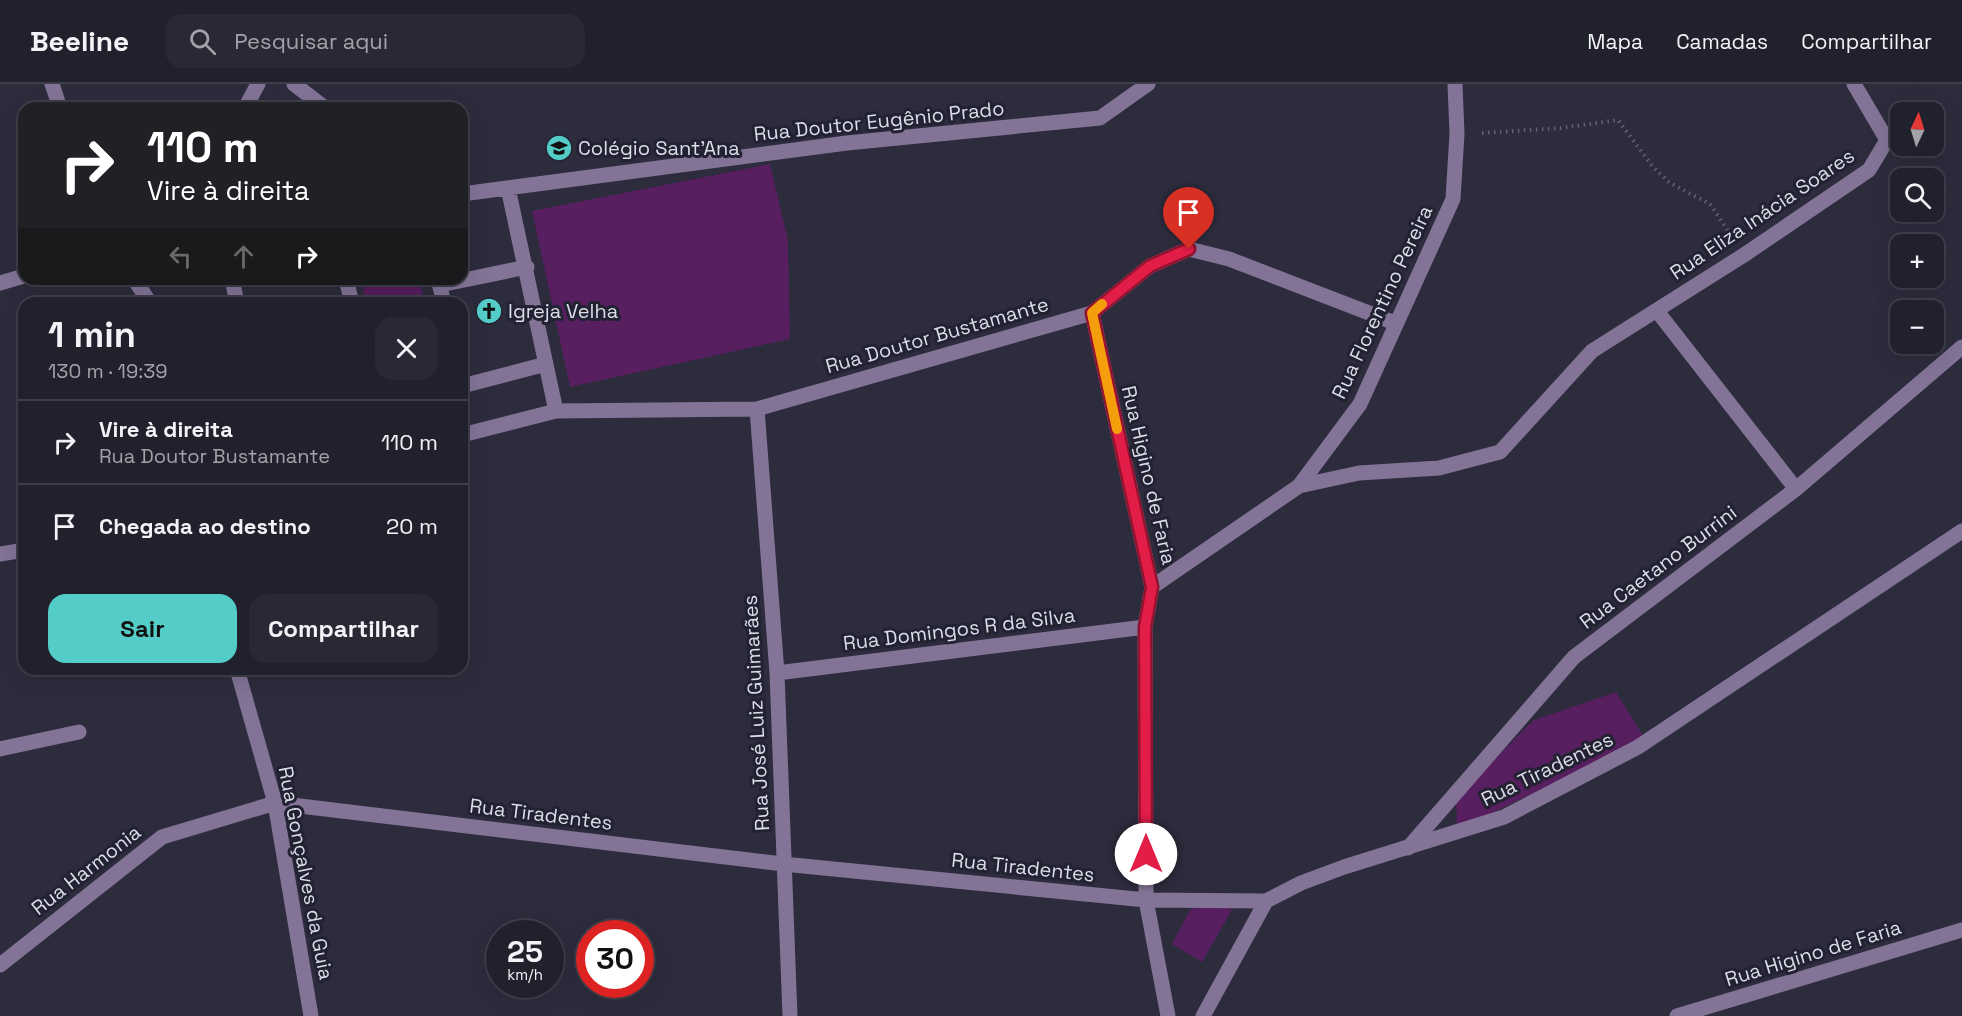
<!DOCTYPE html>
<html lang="pt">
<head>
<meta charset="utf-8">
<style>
  :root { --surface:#21212e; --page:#292936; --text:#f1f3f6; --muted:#a2a3aa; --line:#3e3e4a; --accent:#54cdc8 }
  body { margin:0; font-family:"Space Grotesk",sans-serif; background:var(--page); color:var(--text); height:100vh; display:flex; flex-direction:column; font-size:22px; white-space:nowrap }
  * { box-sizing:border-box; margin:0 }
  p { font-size:20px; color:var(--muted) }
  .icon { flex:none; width:33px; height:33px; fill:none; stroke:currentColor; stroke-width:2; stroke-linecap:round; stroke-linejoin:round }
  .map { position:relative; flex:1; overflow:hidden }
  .details { position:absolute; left:18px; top:213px; width:450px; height:378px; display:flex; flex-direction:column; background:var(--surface); border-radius:18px; box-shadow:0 6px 24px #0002,0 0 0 2px var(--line) }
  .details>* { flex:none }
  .top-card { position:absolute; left:18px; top:18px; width:450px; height:183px; border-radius:18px; box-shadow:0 6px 24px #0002,0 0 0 2px var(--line); background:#202124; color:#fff; overflow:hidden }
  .needle { width:39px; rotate:4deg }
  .fabs { position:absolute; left:1890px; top:18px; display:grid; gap:12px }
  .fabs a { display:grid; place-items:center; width:54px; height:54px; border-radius:12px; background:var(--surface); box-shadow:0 6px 24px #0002,0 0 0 2px var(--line); font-size:30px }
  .speed { position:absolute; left:486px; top:836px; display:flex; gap:12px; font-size:30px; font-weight:700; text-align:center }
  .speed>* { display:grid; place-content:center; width:78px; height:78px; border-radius:50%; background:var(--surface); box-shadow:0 6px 24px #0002,0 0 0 2px var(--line); line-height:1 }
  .speed small { font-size:15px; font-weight:400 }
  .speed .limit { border:9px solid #d22; background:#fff; color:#111 }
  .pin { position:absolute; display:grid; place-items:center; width:51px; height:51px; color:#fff; margin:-62px -26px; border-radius:50% 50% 50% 0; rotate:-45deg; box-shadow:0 0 6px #0007 }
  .pin .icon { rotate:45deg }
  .me { position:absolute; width:66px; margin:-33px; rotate:0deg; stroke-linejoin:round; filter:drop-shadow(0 0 4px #0008) }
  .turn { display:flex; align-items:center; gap:21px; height:126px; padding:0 30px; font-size:27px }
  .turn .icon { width:78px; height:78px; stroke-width:2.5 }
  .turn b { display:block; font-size:42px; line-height:51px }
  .lanes { display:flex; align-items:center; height:57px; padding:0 30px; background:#0003; justify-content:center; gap:30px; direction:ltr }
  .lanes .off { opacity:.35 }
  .round { display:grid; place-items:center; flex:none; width:63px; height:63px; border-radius:18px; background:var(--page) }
  .head { display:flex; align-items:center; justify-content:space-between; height:102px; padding:0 30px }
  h1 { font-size:36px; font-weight:700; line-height:45px }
  .action { display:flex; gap:12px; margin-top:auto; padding:12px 30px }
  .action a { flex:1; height:69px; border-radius:18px; background:var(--accent); color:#111; font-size:24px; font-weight:700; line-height:69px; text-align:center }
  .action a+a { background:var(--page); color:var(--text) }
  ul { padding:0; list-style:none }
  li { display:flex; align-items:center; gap:18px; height:84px; padding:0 30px; border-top:2px solid var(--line) }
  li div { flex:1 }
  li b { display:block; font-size:22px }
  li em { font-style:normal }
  header { display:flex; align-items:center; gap:36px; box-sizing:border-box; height:84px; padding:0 30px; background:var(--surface); border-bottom:2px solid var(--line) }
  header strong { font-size:28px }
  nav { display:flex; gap:33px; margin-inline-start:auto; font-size:21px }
  .search { width:420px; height:54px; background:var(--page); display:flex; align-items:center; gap:15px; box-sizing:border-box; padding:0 21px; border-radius:18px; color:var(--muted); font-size:22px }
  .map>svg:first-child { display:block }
  .green { fill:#571f5f }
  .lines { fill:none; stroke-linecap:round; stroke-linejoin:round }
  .path { stroke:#626271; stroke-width:4; stroke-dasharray:1.5 4.5; stroke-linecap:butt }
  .minor { stroke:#837497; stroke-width:15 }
  .route-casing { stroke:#92132f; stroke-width:15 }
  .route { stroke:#e11d48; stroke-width:10 }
  .slow { stroke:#f59e0b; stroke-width:10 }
  .labels { text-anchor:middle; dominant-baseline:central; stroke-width:6; stroke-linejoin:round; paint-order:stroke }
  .street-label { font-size:20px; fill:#dcdde8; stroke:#223 }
  .poi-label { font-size:20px; fill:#dcdde8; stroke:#223; text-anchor:start }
</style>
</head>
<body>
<header>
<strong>Beeline</strong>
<div class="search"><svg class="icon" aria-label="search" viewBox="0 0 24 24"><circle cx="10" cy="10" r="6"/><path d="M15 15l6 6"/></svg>Pesquisar aqui</div>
<nav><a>Mapa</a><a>Camadas</a><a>Compartilhar</a></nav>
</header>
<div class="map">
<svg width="1962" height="932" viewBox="0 0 1962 932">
  <rect width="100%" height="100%" fill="#2c2c3d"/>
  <path class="green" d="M770 80 788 157 790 255 570 303 532 127Z
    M361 195H419L425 219H366Z
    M1616 608 1645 655 1457 746 1456 713 1534 636Z
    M1207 811 1232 826 1202 878 1172 860 1189 828Z"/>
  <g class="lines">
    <path class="path" d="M1482 49 1561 44 1618 36 1653 83 1670 99 1710 120 1731 151"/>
    <path class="minor" d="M52 0 60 24
      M294 0 325 24
      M245 24 258 0
      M508 104 556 327
      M462 110 847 59 1100 34 1148 0
      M134 195 150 219
      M232 195 237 219
      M346 195 352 219
      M438 195 444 219
      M0 199 24 192
      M440 201 527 183
      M1657 227 1796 405
      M1092 229 1152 503 1145 543 1146 816 1168 932
      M462 302 546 280
      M757 325 777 589 790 932
      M462 351 556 327 757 325 1092 229 1150 182 1189 165 1229 175 1395 239
      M1299 402 1359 389 1439 384 1500 368 1592 267 1744 171 1869 86 1887 56 1854 0
      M0 470 24 466
      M1152 503 1299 402 1360 320 1453 115 1457 50 1455 0
      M237 585 275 719 311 932
      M777 589 1145 543
      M0 665 79 648
      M1408 764 1574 573 1796 405 1962 263
      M0 881 162 753 275 719 783 780 1146 816 1266 817 1301 799 1344 783 1504 733 1638 663 1962 447
      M1203 932 1266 817
      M1677 932 1962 846"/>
  </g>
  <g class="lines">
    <g class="route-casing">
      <path id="route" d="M1146 770 1145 543 1152 503 1092 229 1150 182 1189 165"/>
    </g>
    <use href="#route" class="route"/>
    <path class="slow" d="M1102 220 1092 229 1117 345"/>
  </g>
  <defs>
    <g id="school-disc" transform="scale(1.35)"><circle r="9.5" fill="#54cdc8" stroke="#223"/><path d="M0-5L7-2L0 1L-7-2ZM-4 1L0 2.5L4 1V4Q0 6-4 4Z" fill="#111"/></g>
    <g id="church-disc" transform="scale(1.35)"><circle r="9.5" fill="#54cdc8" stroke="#223"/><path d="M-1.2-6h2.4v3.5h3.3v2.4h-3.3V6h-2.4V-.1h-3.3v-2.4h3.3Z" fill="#111"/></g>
  </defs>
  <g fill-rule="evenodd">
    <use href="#school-disc" x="559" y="64"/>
    <use href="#church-disc" x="489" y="227"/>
  </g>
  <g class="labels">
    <g class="street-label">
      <text transform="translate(879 37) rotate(-6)">Rua Doutor Eugênio Prado</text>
      <text transform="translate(1762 130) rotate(-34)">Rua Eliza Inácia Soares</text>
      <text transform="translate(1382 218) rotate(-65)">Rua Florentino Pereira</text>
      <text transform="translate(937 251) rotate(-16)">Rua Doutor Bustamante</text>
      <text transform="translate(1149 391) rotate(77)">Rua Higino de Faria</text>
      <text transform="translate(1658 483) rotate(-37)">Rua Caetano Burrini</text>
      <text transform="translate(959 545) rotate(-7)">Rua Domingos R da Silva</text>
      <text transform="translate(756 629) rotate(-93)">Rua José Luiz Guimarães</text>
      <text transform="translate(1547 685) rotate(-26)">Rua Tiradentes</text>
      <text transform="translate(541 730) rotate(7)">Rua Tiradentes</text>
      <text transform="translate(1023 783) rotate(6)">Rua Tiradentes</text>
      <text transform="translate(86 786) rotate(-38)">Rua Harmonia</text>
      <text transform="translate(306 789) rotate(79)">Rua Gonçalves da Guia</text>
      <text transform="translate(1813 869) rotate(-17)">Rua Higino de Faria</text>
    </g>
    <g class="poi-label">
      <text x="578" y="64">Colégio Sant'Ana</text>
      <text x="508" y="227">Igreja Velha</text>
    </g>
  </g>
</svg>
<div class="fabs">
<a><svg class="needle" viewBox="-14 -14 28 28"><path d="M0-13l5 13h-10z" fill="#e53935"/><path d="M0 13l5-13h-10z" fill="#a2a3aa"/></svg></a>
<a><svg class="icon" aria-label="search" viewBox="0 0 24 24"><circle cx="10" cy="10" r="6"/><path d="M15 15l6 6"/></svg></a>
<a>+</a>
<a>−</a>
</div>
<div class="speed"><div>25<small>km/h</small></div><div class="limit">30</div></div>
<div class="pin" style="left:1189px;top:165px;background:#d93025"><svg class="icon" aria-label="arrive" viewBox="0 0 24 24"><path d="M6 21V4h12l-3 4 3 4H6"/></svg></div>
<svg class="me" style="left:1146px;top:770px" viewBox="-20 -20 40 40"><circle r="19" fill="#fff"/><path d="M0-13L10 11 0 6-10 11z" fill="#e11d48"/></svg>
<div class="top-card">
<div class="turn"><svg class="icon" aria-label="right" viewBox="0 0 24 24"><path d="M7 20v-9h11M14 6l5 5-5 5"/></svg><div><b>110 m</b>Vire à direita</div></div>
<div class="lanes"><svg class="icon off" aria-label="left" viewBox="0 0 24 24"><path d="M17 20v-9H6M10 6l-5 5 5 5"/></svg><svg class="icon off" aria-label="ahead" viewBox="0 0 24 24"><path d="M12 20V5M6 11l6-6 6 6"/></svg><svg class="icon" aria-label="right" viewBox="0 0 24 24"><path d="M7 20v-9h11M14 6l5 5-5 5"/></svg></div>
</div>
<section class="details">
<div class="head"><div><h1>1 min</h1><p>130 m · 19:39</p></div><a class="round"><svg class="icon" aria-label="close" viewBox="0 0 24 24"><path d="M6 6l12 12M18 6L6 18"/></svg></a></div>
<ul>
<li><svg class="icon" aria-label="right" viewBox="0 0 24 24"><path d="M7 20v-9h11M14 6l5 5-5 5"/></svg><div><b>Vire à direita</b><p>Rua Doutor Bustamante</p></div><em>110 m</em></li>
<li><svg class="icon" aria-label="arrive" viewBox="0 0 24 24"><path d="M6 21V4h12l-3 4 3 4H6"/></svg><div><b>Chegada ao destino</b></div><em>20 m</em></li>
</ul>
<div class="action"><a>Sair</a><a>Compartilhar</a></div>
</section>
</div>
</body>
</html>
